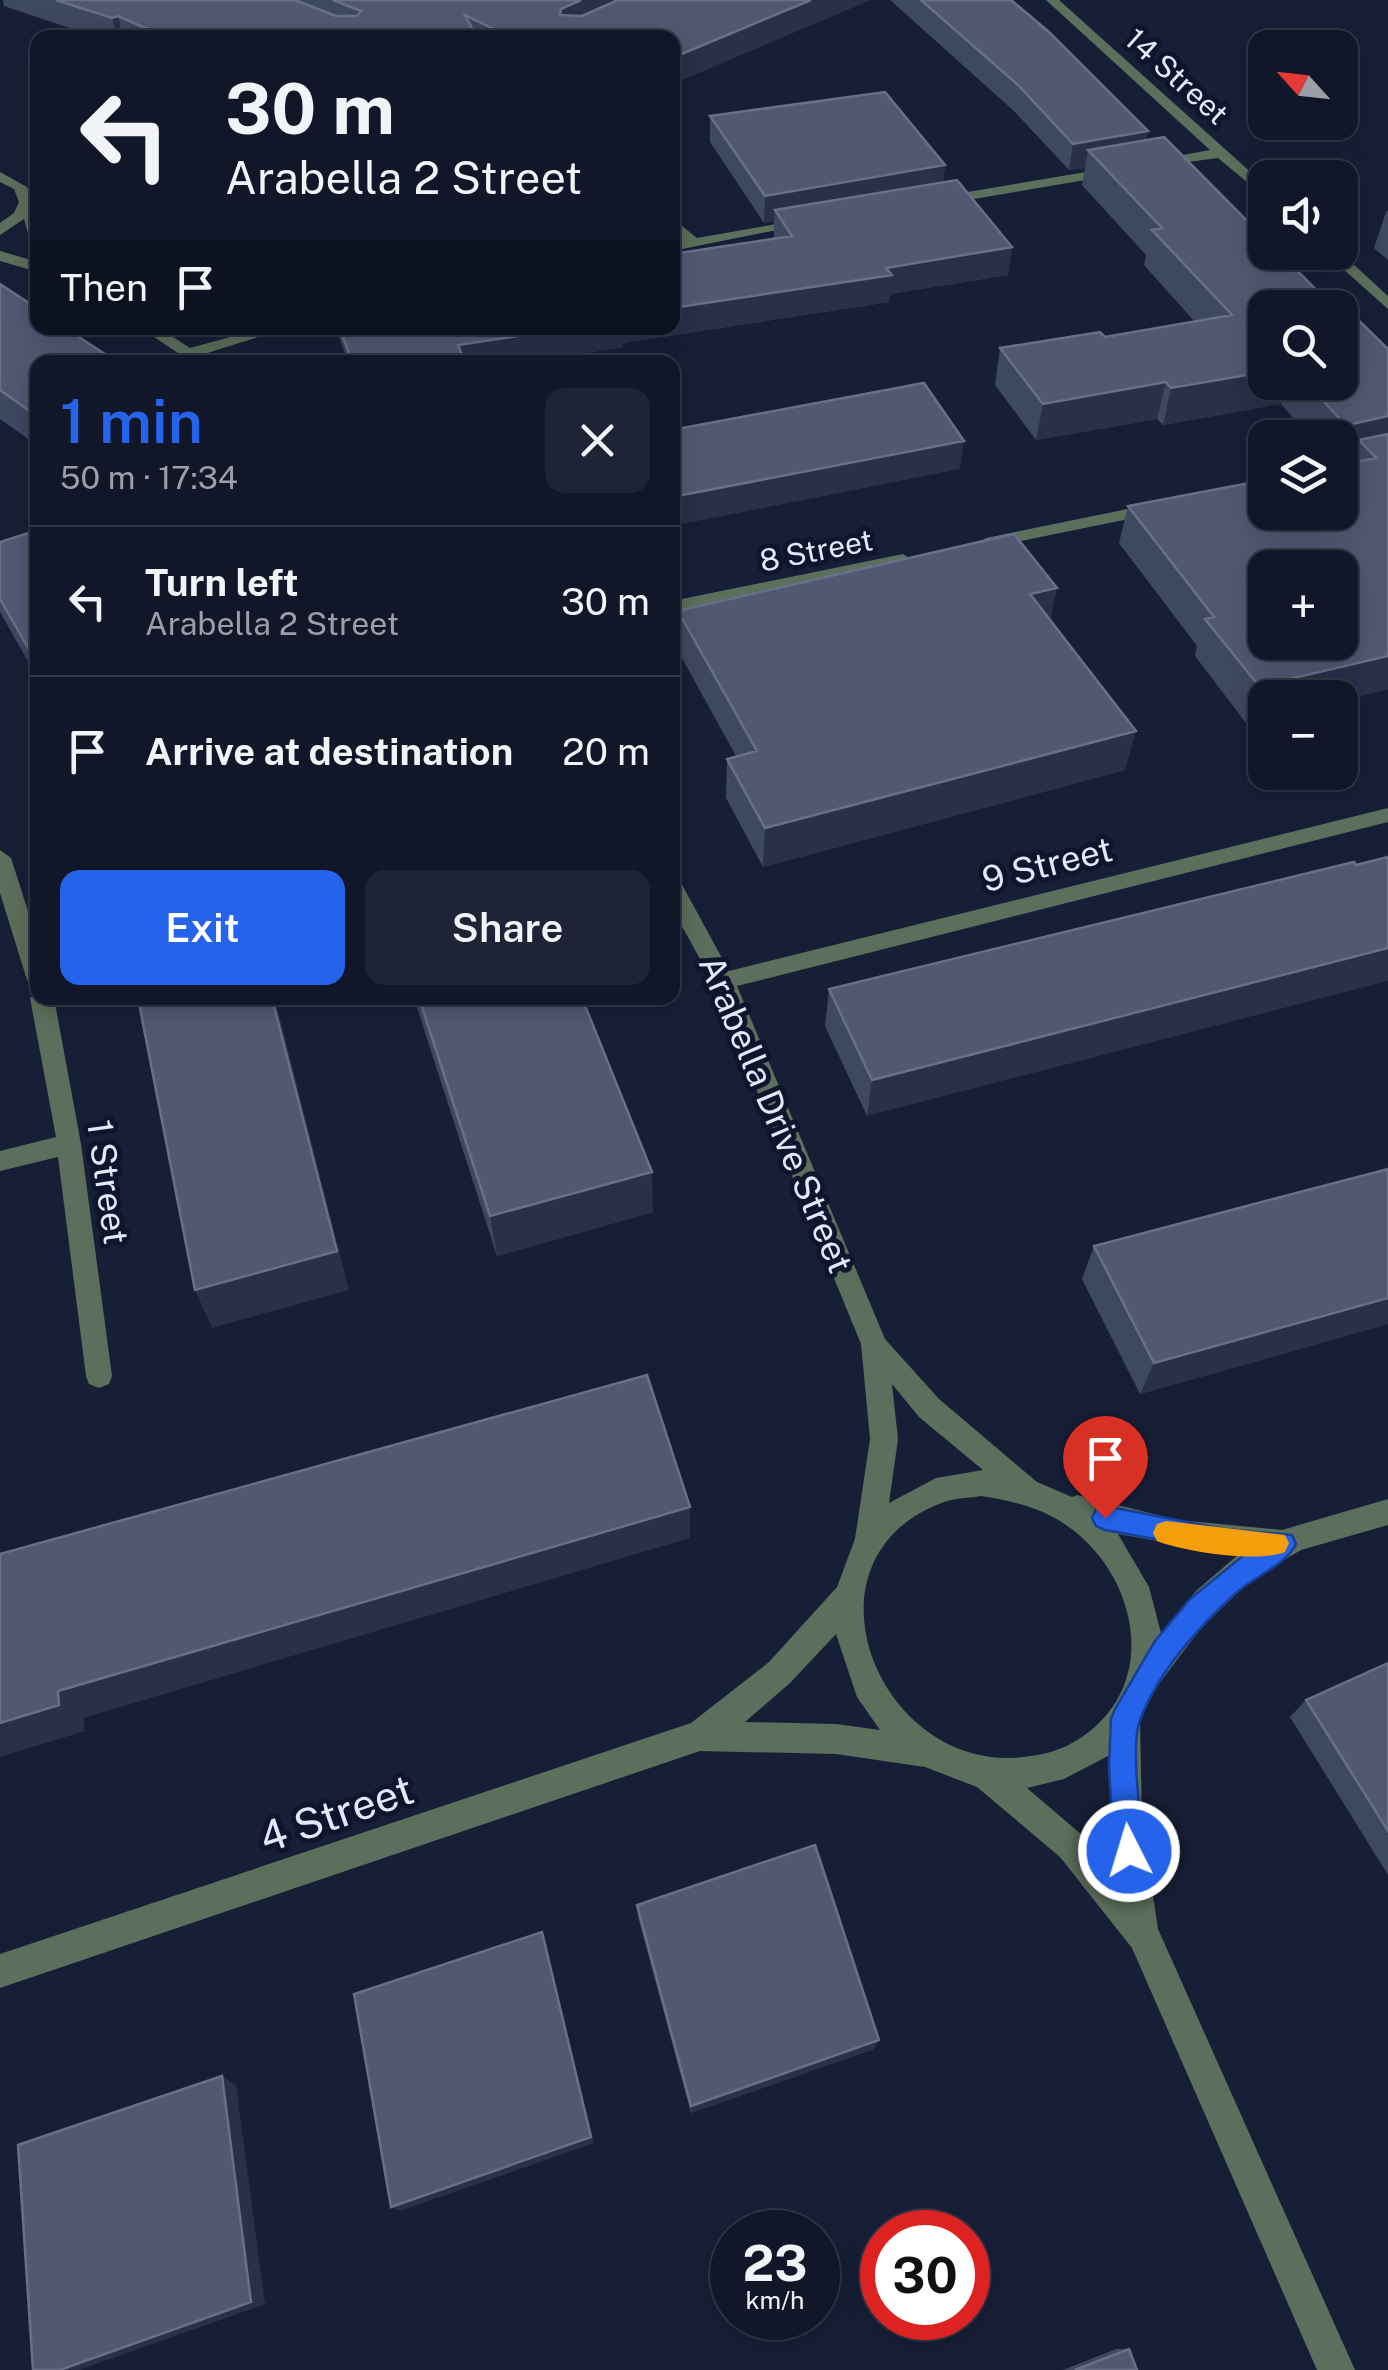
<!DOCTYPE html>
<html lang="en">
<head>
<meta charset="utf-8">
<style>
  :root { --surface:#111729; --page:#1e2435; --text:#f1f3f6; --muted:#9c9fa8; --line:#303646; --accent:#2563eb }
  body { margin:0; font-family:"Public Sans",sans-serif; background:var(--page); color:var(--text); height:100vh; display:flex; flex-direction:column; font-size:38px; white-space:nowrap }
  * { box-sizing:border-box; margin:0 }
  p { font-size:32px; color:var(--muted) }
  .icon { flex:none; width:55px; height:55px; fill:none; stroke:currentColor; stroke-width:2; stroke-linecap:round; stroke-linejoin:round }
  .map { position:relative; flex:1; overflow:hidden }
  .side { position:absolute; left:30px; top:355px; width:650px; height:650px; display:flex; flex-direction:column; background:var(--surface); border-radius:20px; box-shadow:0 5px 25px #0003,0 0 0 2px var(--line) }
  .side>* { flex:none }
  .top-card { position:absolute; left:30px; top:30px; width:650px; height:305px; border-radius:20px; box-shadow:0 5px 25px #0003,0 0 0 2px var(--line); background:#111729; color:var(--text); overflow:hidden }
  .needle { width:65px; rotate:297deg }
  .controls { position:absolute; left:1248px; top:30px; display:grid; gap:20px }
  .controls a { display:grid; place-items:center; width:110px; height:110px; border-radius:20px; background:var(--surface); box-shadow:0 5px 25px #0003,0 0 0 2px var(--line); font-size:50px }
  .speed { position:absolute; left:710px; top:2210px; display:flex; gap:20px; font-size:50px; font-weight:700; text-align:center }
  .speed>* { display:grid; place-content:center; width:130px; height:130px; border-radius:50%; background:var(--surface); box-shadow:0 5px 25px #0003,0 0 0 2px var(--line); line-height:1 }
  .speed small { font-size:25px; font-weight:400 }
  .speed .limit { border:15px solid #d22; background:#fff; color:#111 }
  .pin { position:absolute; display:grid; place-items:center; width:85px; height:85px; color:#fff; margin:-102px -42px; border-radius:50% 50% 50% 0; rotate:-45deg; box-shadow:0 0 10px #0007 }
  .pin .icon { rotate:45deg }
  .me { position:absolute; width:110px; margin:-55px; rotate:355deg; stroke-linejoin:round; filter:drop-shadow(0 0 8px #0008) }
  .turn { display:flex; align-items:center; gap:35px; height:210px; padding:0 30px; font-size:45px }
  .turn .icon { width:130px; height:130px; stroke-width:2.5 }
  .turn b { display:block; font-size:70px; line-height:85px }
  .then { display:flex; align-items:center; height:95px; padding:0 30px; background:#0003; gap:20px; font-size:38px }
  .round { display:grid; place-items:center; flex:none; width:105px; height:105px; border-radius:20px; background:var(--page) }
  .head { display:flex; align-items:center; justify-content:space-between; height:170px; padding:0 30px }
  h1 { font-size:60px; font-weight:600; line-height:75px; color:var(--accent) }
  .button { display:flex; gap:20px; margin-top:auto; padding:20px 30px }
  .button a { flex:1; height:115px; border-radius:20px; background:var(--accent); color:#fff; font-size:40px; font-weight:600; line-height:115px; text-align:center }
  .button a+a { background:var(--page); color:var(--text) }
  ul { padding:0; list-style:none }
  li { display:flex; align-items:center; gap:30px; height:150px; padding:0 30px; border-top:2px solid var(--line) }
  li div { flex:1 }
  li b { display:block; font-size:38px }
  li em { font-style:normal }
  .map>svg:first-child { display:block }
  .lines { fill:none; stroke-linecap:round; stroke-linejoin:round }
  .minor { fill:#5c6e5c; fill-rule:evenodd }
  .wall { fill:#3f4861; fill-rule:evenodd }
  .shaded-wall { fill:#28304a }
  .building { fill:#515972; stroke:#687087; stroke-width:2.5; fill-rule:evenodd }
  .route { fill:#2563eb; stroke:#184099; stroke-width:2.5 }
  .slow { fill:#f59e0b }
  .labels { text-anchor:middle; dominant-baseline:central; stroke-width:10; stroke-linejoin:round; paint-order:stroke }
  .far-street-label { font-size:30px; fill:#e3e9fa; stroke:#0f152c }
  .street-label { font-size:35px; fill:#e3e9fa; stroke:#0f152c }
  .near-street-label { font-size:42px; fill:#e3e9fa; stroke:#0f152c }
</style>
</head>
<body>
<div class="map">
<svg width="1388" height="2370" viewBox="0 0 1388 2370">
  <rect width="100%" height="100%" fill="#171f37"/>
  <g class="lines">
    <path class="minor" d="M1046 0H1059L1265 185V197L1218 158 1150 167V161L1210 150Z
      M1116 167 1121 168V174L938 205 931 201 938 197Z
      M0 172 27 187 38 215V245L30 241 24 219 0 235V223L14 213 19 202 14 189 0 182Z
      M672 218 697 238 805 219 812 223 672 251V242L682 241 672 231Z
      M0 251 38 262V272L0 261Z
      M1324 252H1340L1388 296V309Z
      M141 328H159L190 348 263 328H287L201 355 209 362H191Z
      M1157 503 1166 508 1163 512 986 548 977 543 986 538Z
      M903 554 912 560 910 564 672 613V601Z
      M1388 808V822L737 986 885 1339 939 1399 1037 1482 1072 1497 1077 1495 1178 1520 1282 1530 1388 1499V1525L1301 1550 1254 1577 1201 1628 1155 1689 1140 1721 1142 1823 1158 1929 1355 2370H1317L1132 1948 1060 1857 977 1787 925 1767 836 1754 700 1751 0 1988V1954L691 1723 769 1662 837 1587 855 1539 870 1439 861 1344 712 981 672 908V879L680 881 729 971ZM892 1384 919 1417 983 1470 936 1478 889 1503 898 1439ZM981 1496C1011 1501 1040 1507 1066 1525 1134 1571 1160 1675 1090 1731 1067 1750 1042 1756 1013 1758 874 1763 795 1556 944 1502 955 1498 969 1498 981 1496ZM1118 1534 1238 1555 1197 1590 1161 1633 1149 1587ZM836 1634 857 1697 880 1730 836 1724 745 1722 790 1683ZM1110 1755V1823L1118 1879 1082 1835 1027 1788 1064 1779Z
      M0 850 11 858 38 942V988L27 980 0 893Z
      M38 991V998H54L81 1144 112 1376 109 1384 99 1388 89 1384 86 1376 58 1157 0 1171V1151L56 1137 30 998Z"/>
  </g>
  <path class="wall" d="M3 0H870L672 84V38H99L4 6Z
    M890 0H1011L1049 32 1148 131 1146 140 1164 137 1265 239V252H1279L1330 304 1340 302 1388 349V689L1340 701V698H1265V718L1246 723 1195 656 1197 646 1119 543 1128 506 1265 480V512H1340V465L1351 463 1353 458 1340 460V438H1311L1281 404 1163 425 1157 419 1036 440 995 385 1000 348 1100 332 1105 337 1195 322 1144 265 1146 255 1082 185 1085 168 1069 170 1014 111ZM1265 308H1340V382H1265ZM1265 568H1340V642H1265Z
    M710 116 945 165 943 182 1012 247 1008 275 890 294 889 302 623 343V347L528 362H348L336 328H672L774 238V221L764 223 710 142Z
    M1388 210V260L1374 248 1386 212Z
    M0 284 38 362V446L0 419Z
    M38 530V679L0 612V542Z
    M678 611 1050 621 1125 770 763 867 726 798 727 759 736 756 678 651Z
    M1354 862 867 1116 825 1026 829 989Z
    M414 998H582L653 1212 497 1256Z
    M1388 1169V1324L1140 1394 1082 1279 1094 1246Z
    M1388 1663V1875L1290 1717 1306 1700Z
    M637 1905 874 2049 691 2113 638 1917Z
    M1116 2349H1129L1137 2370H1063Z"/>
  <path class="shaded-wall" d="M581 0H639L562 35 560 15 561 9Z
    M811 0H870L672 84V58Z
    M118 16 123 38H117L112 18Z
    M1148 131 1142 158 1088 150 1085 168 1069 170 1073 144Z
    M945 165 942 192 775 210 774 221 764 223 765 196Z
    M1012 247 1008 275 890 294 889 302 623 343V347L528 362H460L458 345 571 328H672V308L886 268Z
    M1265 372V382H1287L1281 404 1163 425 1171 388Z
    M1166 382 1157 419 1036 440 1043 404Z
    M1388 416V448L1359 440 1353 458 1340 460V454L1352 424Z
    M964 441 960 469 672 526V497Z
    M1057 588 1049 627 1030 594Z
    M1388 656V689L1340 701V698H1265V718L1246 723 1259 686Z
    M1136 731 1125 770 763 867 765 828Z
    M1388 948V981L867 1116 872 1080Z
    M272 998H275L349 1290 212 1328 195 1290Z
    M652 1172 653 1212 497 1256 490 1216Z
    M1388 1298V1324L1140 1394 1154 1363Z
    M690 1507V1538L83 1718 85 1731 0 1757V1723L58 1691Z
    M542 1932 594 2143 400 2211 391 2207Z
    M879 2040 874 2049 691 2113V2106Z
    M222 2076 236 2085 265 2304 79 2370H60Z"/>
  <path class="building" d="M56 0H295L336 16H357L361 11 333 0H581L561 9 560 15 582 16 618 0H811L672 58V38H513L465 15 477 38H168L118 16 112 18Z
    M921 0H1011L1049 32 1148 131 1073 144 1018 85Z
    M885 92 945 165 765 196 710 116Z
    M1164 137 1265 239V252H1279L1330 304 1340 302 1388 349V416L1352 424 1349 429 1306 382H1340V308H1265V372L1171 388 1166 382 1043 404 1000 348 1100 332 1105 337 1232 315 1152 230 1162 228 1088 150Z
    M957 180 1012 247 886 268 892 275 672 308V254L792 236 775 210Z
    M0 284 38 309V328H65L117 362H38V417L0 390Z
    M340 328H571L458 345 465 362H352Z
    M924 383 964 441 672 497V430Z
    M1388 434V656L1259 686 1205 619 1214 617 1128 506 1265 480V512H1340V465L1376 458 1359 440ZM1265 568H1340V642H1265Z
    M38 530V665L0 599V542Z
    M1014 534 1057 588 1030 594 1136 731 765 828 727 759 757 751 678 611Z
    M1388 857V948L872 1080 829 989 1354 862 1356 865Z
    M138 998H272L337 1251 195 1290Z
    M419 998H582L652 1172 490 1216Z
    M1388 1169V1298L1154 1363 1094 1246Z
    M647 1375 690 1507 58 1691 59 1705 0 1723V1554Z
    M1388 1663V1831L1306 1700Z
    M815 1845 879 2040 691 2106 637 1905Z
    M542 1932 591 2137 391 2207 354 1994Z
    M222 2076 251 2302 60 2370H33L18 2145Z
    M1129 2349 1137 2370H1075Z"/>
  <path class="route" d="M1105 1506 1224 1529 1292 1535 1296 1544C1287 1564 1254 1577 1237 1592 1201 1624 1157 1673 1140 1720 1130 1747 1141 1819 1144 1851L1139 1861 1129 1865 1119 1861 1114 1851 1109 1766 1111 1719 1115 1709 1155 1641 1190 1599 1244 1555 1105 1530 1096 1526 1092 1518 1096 1509Z"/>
  <path class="slow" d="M1166 1521 1285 1535 1289 1543 1285 1552C1258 1563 1185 1552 1157 1541L1153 1533 1157 1524Z"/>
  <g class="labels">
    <g class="far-street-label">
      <text transform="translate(1177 76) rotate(42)">14 Street</text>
      <text transform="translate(816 550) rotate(-11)">8 Street</text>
    </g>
    <g class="street-label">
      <text transform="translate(1047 864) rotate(-14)">9 Street</text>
      <text transform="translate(776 1114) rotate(67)">Arabella Drive Street</text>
      <text transform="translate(108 1182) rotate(82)">1 Street</text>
    </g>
    <g class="near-street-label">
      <text transform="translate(336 1813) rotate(-19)">4 Street</text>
    </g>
  </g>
</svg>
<div class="controls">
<a><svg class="needle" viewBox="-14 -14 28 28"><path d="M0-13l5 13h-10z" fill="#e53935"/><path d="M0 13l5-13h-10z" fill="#9c9fa8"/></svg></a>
<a><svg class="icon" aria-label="sound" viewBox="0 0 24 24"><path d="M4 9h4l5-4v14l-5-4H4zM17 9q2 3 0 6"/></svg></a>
<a><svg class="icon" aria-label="search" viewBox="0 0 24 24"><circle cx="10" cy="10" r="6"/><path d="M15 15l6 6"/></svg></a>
<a><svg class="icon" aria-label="layers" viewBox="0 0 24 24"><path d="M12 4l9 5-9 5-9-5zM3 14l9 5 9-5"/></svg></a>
<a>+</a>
<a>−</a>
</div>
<div class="speed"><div>23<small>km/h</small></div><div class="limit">30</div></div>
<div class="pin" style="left:1105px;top:1518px;background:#d93025"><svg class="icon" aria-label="arrive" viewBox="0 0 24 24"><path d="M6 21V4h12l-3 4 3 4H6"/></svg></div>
<svg class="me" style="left:1129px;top:1851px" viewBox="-20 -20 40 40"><circle r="17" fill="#2563eb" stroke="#fff" stroke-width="3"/><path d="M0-11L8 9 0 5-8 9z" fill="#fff"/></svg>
<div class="top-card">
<div class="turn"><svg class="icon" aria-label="left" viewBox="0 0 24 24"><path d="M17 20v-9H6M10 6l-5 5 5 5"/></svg><div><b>30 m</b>Arabella 2 Street</div></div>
<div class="then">Then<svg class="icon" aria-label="arrive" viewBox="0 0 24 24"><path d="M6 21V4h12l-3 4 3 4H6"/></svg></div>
</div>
<section class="side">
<div class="head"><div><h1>1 min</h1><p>50 m · 17:34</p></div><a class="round"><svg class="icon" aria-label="close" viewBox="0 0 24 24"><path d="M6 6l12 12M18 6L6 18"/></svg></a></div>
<ul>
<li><svg class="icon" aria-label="left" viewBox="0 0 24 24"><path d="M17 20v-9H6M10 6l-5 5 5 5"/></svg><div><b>Turn left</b><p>Arabella 2 Street</p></div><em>30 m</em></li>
<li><svg class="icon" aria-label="arrive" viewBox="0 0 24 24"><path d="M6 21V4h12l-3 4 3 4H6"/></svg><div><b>Arrive at destination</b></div><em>20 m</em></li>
</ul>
<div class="button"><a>Exit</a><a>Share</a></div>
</section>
</div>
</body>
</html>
